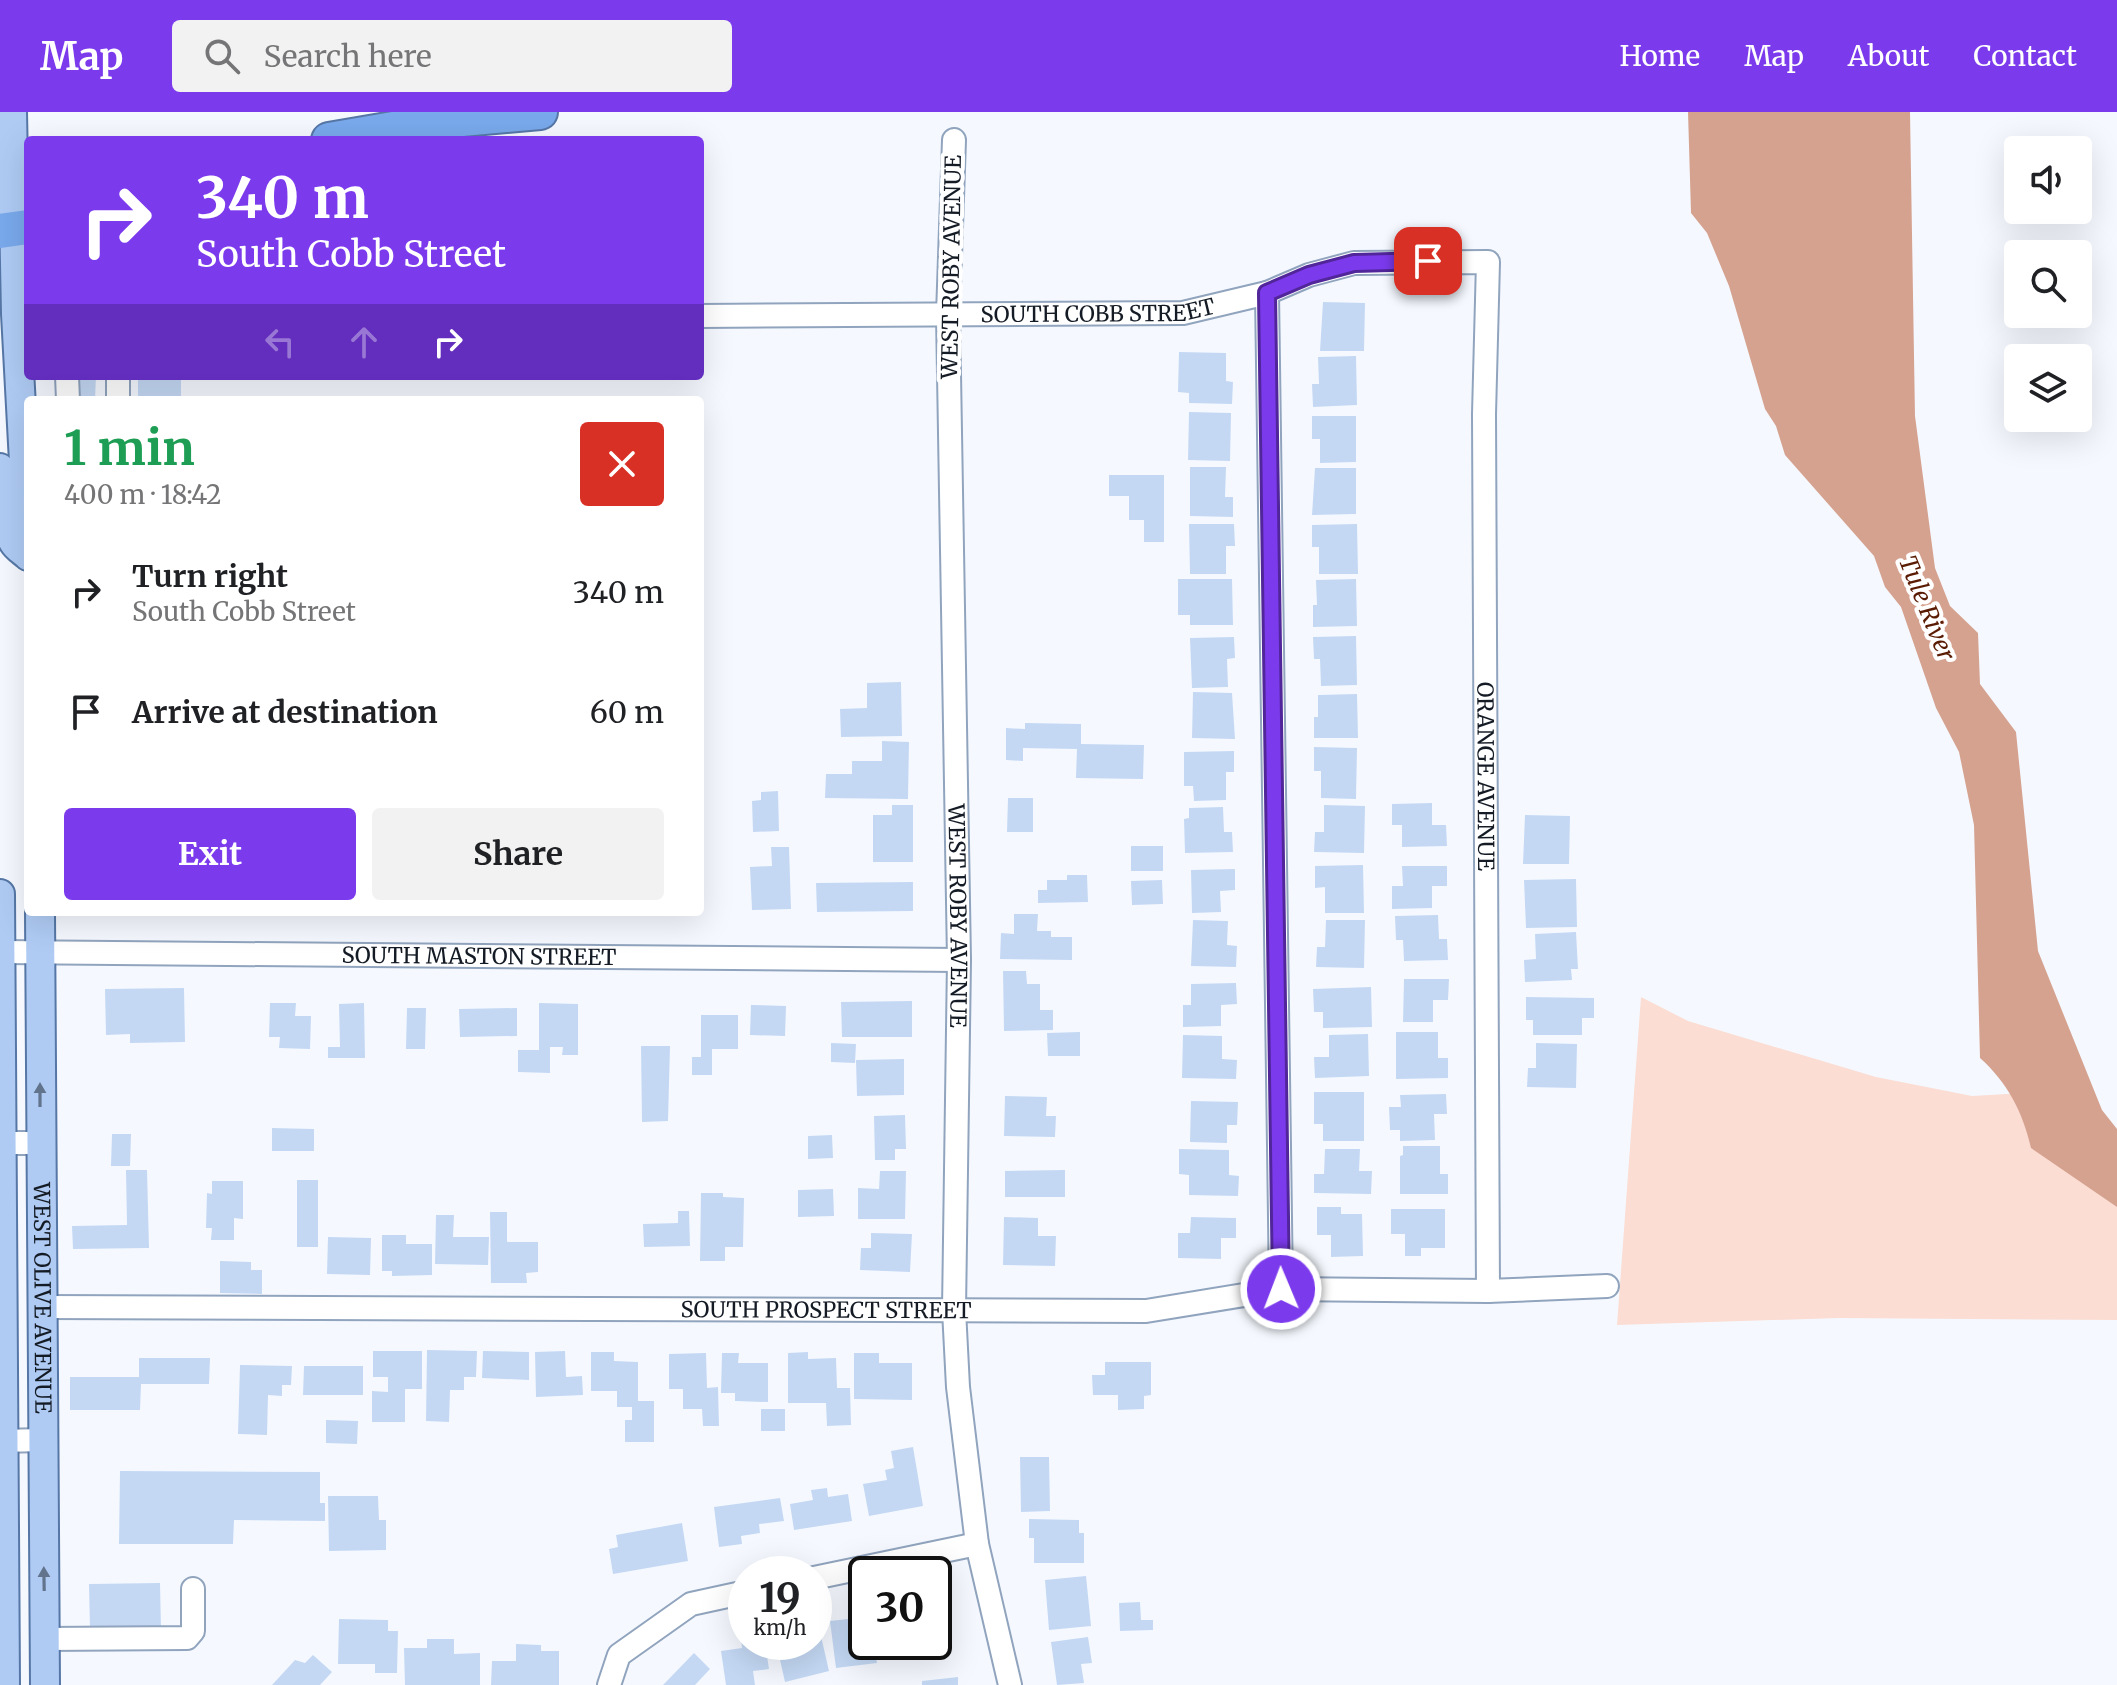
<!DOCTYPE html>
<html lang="en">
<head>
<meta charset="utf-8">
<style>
  :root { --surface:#fff; --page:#f2f2f2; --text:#202124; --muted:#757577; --accent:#7c3aed }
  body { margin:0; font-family:Merriweather,serif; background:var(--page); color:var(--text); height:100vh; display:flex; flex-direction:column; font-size:30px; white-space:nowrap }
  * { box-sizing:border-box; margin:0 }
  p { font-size:26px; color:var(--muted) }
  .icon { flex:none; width:44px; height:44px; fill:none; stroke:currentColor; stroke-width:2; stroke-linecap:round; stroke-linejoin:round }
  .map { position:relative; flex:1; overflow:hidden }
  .details { position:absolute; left:24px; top:284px; width:680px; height:520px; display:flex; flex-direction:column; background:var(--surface); border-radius:8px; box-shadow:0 8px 32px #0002 }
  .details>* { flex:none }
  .hud { position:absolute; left:24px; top:24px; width:680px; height:244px; border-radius:8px; box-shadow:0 8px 32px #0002; background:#7c3aed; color:#fff; overflow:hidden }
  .fabs { position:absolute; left:2004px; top:24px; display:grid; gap:16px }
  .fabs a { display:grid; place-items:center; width:88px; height:88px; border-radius:8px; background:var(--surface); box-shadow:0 8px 32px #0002; font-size:40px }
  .speed { position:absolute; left:728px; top:1444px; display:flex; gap:16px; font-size:40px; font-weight:700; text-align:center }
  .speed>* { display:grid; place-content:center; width:104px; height:104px; border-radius:50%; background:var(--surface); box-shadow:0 8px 32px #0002; line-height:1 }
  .speed small { font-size:20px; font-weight:400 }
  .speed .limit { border:4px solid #111; border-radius:12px; background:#fff; color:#111 }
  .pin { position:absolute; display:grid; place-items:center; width:68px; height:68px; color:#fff; margin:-34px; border-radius:16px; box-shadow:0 4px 12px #0006 }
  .me { position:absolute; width:88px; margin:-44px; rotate:359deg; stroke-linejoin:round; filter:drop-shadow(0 0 6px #0008) }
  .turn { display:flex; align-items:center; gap:28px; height:168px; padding:0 40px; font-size:36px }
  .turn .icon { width:104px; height:104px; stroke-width:2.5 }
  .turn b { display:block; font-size:56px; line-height:68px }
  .lanes { display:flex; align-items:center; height:76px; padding:0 40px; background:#0003; justify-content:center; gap:40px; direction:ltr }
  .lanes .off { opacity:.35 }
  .round { display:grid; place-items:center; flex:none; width:84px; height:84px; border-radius:8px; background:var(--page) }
  .headline { display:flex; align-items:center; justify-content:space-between; height:136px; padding:0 40px }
  h1 { font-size:48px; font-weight:700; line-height:60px; color:#1e9e55 }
  .cta { display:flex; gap:16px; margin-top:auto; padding:16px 40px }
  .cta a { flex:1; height:92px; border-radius:8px; background:var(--accent); color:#fff; font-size:32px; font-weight:700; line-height:92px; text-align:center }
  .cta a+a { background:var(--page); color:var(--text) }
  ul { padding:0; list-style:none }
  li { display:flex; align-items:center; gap:24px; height:120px; padding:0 40px }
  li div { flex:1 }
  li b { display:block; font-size:30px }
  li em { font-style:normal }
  header { display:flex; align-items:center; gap:48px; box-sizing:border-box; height:112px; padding:0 40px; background:var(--accent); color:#fff }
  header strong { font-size:38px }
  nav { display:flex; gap:44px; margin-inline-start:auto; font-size:28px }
  .search { width:560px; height:72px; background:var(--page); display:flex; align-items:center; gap:20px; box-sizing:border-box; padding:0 28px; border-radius:8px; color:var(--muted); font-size:30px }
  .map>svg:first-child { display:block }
  .green { fill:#fbddd3 }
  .water { fill:#d6a290 }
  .building { fill:#c4d8f4 }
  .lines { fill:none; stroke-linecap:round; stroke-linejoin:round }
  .minor-casing { stroke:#91a4be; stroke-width:26 }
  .major-casing { stroke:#5677a6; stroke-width:32 }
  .highway-casing { stroke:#5677a6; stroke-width:38 }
  .minor { stroke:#fff; stroke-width:22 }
  .major { stroke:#afcbf4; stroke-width:28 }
  .highway { stroke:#79a9ec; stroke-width:34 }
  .oneway { fill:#62738c }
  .route-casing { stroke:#51269a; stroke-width:20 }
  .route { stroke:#7c3aed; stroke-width:14 }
  .labels { text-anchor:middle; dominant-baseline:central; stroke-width:8; stroke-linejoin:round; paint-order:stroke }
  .street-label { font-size:22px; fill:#141b25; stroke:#fff }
  .water-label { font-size:24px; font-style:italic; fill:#5a1b03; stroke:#fff }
</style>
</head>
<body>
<header>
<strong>Map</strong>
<div class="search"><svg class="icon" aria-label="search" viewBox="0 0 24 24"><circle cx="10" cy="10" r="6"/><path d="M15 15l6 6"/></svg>Search here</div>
<nav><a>Home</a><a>Map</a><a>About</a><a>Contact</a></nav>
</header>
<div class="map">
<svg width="2117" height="1573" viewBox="0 0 2117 1573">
  <rect width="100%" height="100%" fill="#f5f9ff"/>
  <path class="green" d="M1641 885 1688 909 1876 965 1972 984 2024 981 2117 1078V1208L1839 1206 1617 1213Z"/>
  <path class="water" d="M1688 0H1910L1915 304 1935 456 1950 494 1978 521 1980 572 2016 620 2038 839 2102 998 2117 1017V1095L2031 1036C2023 1000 2007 970 1980 946L1974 713 1959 640 1936 596 1901 495 1885 475 1874 444 1785 343 1776 314 1765 297 1729 174 1707 121 1691 101Z"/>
  <path class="building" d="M1323 190 1365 191 1364 239H1320Z
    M1179 240 1226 241V269L1233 270 1232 292 1189 291V281L1178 280Z
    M1356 244 1357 293 1313 295 1312 272H1319L1318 245Z
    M73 264H96L95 288H73Z
    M138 264H181V288H138Z
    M1189 300 1231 301 1230 349 1188 348Z
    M1312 304H1356V350L1320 351V327H1312Z
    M1190 355H1226L1225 385H1233V405L1190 404Z
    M1315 356H1356V402L1312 403Z
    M1109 363H1164V430H1144V408H1129V384H1109Z
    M1189 412H1234L1235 434H1226V462H1190Z
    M1357 412 1358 462H1319V435H1312V413Z
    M1178 467H1232L1233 513H1190V503H1178Z
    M1356 467 1357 514 1313 515V493H1317L1316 468Z
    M1356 524 1357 573 1321 574 1320 547H1314L1313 525Z
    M1234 525 1235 546 1227 547 1228 575 1192 576 1190 526Z
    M901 570 902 624 841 625 840 597 867 596V571Z
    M1193 580 1232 581 1235 627 1192 626Z
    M1357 582 1358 626H1314V605H1318V583Z
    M1025 611 1081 612V632L1144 633 1143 667 1076 666 1077 637 1023 636V649L1006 648V616L1025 617Z
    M882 629 909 630 908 687 825 686 826 662H852V649H882Z
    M1314 635 1357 636 1356 687 1321 686V659H1314Z
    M1234 639V660H1226V688L1194 689 1193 674H1184V640Z
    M778 679 779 719 753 720 752 689 761 688V680Z
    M1008 686H1033V720H1007Z
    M1432 691V713H1446L1447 734 1402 735V713H1392V692Z
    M892 693H913V750H873V703H892Z
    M1324 693 1365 694 1364 741 1314 740 1315 720H1324Z
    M1223 695 1224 720H1232L1233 740 1185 741 1184 707 1189 706V696Z
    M1525 703 1570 704 1569 752H1523Z
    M1131 734H1163V759H1131Z
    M771 735H789L791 797 752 798 750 755 772 754Z
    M1363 753 1364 801H1325V775L1315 776V754Z
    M1402 754H1447V774H1432V796L1392 797V774H1403Z
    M1235 757V778L1220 779 1221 800 1192 801 1191 758Z
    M1067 763H1087L1088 790 1038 791V778H1047V768H1067Z
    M1576 767 1577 815 1526 816 1524 768Z
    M1162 768 1163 792 1132 793 1131 769Z
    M913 770V799L817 800 816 771Z
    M1014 802H1038L1037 819H1051V825H1072V848L1000 847 1001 821 1014 822Z
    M1438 803 1439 827H1447L1448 848 1404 849 1403 828H1396L1395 804Z
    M1193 808 1228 809 1227 833 1237 834 1236 855 1191 854Z
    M1326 808H1365L1364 856 1316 855 1317 835H1325Z
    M1576 820 1578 857H1571L1572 868 1525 870 1524 848 1536 847 1535 822Z
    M1003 859H1026L1027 872H1040V898H1053V918L1004 919Z
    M1404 867H1449L1448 888H1433V910H1403Z
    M1236 871 1237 892 1221 893V914L1183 915V893H1191V872Z
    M1371 875 1372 915 1323 916V900H1314L1313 877Z
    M184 876 185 930 130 931V922L106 923 105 877Z
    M1526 885 1594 886V906H1582V923H1533V908H1526Z
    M912 889V925H842L841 890Z
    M270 891H296L295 904H311L310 937 279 936 280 925H269Z
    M364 891 365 946H328V935H340L339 892Z
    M539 891 578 892V943H562L563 935H550V961L518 960V938H539Z
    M751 893 786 894 785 924 750 923Z
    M407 896H426L425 937H406Z
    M517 896V924L460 925 459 897Z
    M701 903H738V937H712V963H692V945H701Z
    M1080 920V944H1048L1047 921Z
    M1396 920H1438V946H1448V966L1396 967Z
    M1368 922 1369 964 1315 966 1314 945H1329V923Z
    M1183 923 1222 924V947L1237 948 1236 967 1182 966Z
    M831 931 856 932 855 951 831 950Z
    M1536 931 1577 932 1576 976 1527 975 1528 956H1536Z
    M641 934H670L668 1009 642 1010Z
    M904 947V983L857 984 856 948Z
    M1314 980H1364V1029H1323V1012H1314Z
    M1446 982 1447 1002H1434L1435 1028 1400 1029V1018H1390L1389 995H1401L1400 983Z
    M1005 984 1047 985 1046 1004H1056L1055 1025 1004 1024Z
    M1191 989 1238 990 1237 1013H1227V1031L1190 1030Z
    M905 1003 906 1037H895V1048H875L874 1004Z
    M272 1016 314 1017V1039H272Z
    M112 1022H131L130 1054H111Z
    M832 1023 833 1046 808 1047V1024Z
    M1403 1034H1440V1062H1448V1082H1400V1044L1403 1043Z
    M1179 1037 1229 1038V1063L1239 1064 1238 1084 1189 1083V1063L1179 1062Z
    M1325 1037H1360L1359 1059H1372L1371 1082 1314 1081V1062H1324Z
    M126 1058H147L149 1136 73 1137 72 1114 127 1113Z
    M1065 1058V1085H1005V1059Z
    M880 1059H906L905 1107H858V1076L879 1077Z
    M297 1068H318V1135H297Z
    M212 1069H243V1107L234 1106V1128H211L212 1116H206L207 1081 212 1082Z
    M833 1077 834 1104 798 1105V1078Z
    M701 1081H723V1085L744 1086 743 1135H725V1149H700Z
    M1317 1095H1341V1102H1362L1363 1144 1331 1145V1123H1317Z
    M1391 1097H1445V1136H1421V1144H1405V1122H1391Z
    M678 1099H689L690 1134 644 1135 643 1112 678 1111Z
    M490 1100H507V1130H538V1160L526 1161 527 1171H491Z
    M436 1103H454L453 1125H489L488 1153 435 1152Z
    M1004 1105 1038 1106V1124H1056L1055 1154 1003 1153Z
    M1191 1105 1236 1106V1126H1221V1147L1178 1146V1121H1190Z
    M871 1121 912 1122 910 1160 860 1158 861 1136H871Z
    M382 1123H406V1132H432V1163L392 1164V1159H382Z
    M328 1125 371 1126 370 1163 327 1162Z
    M220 1149 251 1150V1158H262V1182L220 1181Z
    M427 1238 477 1239 476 1265H464V1278H450L449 1310 426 1309Z
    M373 1239H422V1277H405V1310H372V1279L388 1280V1265H373Z
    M483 1239 529 1240V1268L482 1266Z
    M565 1239 566 1265 582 1264 583 1283 536 1285 535 1240Z
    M591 1240H614V1249L638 1250V1289H654V1330H625V1308H632V1295H617V1279H591Z
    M808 1240V1247L836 1246 837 1276H850L851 1313 827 1314 826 1291H788V1241Z
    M706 1241 707 1276 718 1275 719 1314H703L702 1297H683V1277H669V1242Z
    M722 1241H739L738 1251H768V1290L735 1289V1281H721Z
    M854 1241H879V1251H912V1288L854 1287Z
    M139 1246H210L209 1272H141L140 1298H70V1265H139Z
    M1105 1250H1151V1283L1144 1284V1297L1118 1298V1283H1093L1092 1263H1105Z
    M240 1253 292 1254 291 1273H282V1284L268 1283 267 1323 238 1322Z
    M304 1254H363V1283H303Z
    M761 1297H785V1319H761Z
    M326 1308 358 1309 357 1332 326 1331Z
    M913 1335 923 1394 869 1404 863 1372 887 1368 885 1358 894 1356 891 1339Z
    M1020 1345H1049L1050 1399 1021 1400Z
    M120 1359 320 1360V1391H325V1409L234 1408 233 1432H119Z
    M827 1376 828 1385 848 1382 852 1409 794 1418 790 1392 813 1388 811 1378Z
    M328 1384H378L379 1408H386V1438L329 1439Z
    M780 1386 784 1409 759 1412 760 1421 741 1424 742 1432 719 1435 714 1395Z
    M1029 1407 1079 1408V1421H1084V1451H1034V1426H1029Z
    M682 1411 688 1449 613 1462 609 1437 618 1435 616 1423Z
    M1086 1464 1091 1514 1049 1518 1045 1468Z
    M160 1471 161 1518H90L89 1472Z
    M943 1486 951 1523 934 1526V1488Z
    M1140 1490 1141 1508H1153V1518L1120 1519 1119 1491Z
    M866 1505V1530H874L877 1551 836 1556 830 1509Z
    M339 1507 388 1508V1519H398L397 1561H375V1552H338Z
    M818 1511 829 1559 785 1570 776 1530H814V1512Z
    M1088 1525 1092 1551 1081 1552 1084 1571 1057 1573 1051 1530Z
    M741 1526H746V1530H765L769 1557 753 1559 755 1573H726L721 1539 742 1536Z
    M427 1527H454V1542L480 1541V1573H405L404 1536H427Z
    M516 1532 541 1533V1539H559V1573H491L492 1549H516Z
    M694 1541 710 1557 695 1573H663Z
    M313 1543 332 1560 320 1573H272L295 1548 305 1551Z
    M958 1565V1573H922V1569Z"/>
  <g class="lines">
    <g class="minor-casing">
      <g id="minor">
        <path id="s1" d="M954 28 948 203 959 848 954 1198 958 1275 977 1432 1010 1573"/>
        <path d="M1267 181 1281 1177"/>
        <path id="s2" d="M700 204 1183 201 1267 181 1309 163 1354 151 1488 150 1484 302 1488 1179"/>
        <path d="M67 264 68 288"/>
        <path d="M118 264V288"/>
        <path id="s3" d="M1 840 959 848"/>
        <path d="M0 1031H40"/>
        <path id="s4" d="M42 1195 1146 1199 1281 1177 1488 1179 1607 1174"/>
        <path d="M0 1329 43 1328"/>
        <path d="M814 1466 977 1432"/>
        <path d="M45 1527 187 1526 193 1519V1477"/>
        <path d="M609 1573 619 1543 691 1492 746 1480"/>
      </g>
    </g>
    <g class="major-casing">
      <g id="major">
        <path d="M12 0 16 202 28 424"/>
        <path d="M0 356C9 377 2 413 14 431 17 436 24 440 28 444"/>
        <path d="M0 782 5 1573"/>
        <path id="s5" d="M40 800 45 1573"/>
      </g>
    </g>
    <g class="highway-casing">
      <path id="highway" d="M329 28 440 9 540 0
        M0 119 28 115"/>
    </g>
    <use href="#minor" class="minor"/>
    <use href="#major" class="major"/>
    <use href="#highway" class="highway"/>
  </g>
  <defs><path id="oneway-solid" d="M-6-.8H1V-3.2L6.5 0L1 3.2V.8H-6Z" transform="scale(2)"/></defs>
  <g class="oneway">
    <use href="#oneway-solid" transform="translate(40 983) rotate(-90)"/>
    <use href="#oneway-solid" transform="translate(44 1467) rotate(-91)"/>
  </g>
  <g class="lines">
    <g class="route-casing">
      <path id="route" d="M1281 1177 1267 181 1309 163 1354 151 1428 149"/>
    </g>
    <use href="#route" class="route"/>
  </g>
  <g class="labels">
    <g class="street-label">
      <text transform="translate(951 155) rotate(-89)">WEST ROBY AVENUE</text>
      <text stroke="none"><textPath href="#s2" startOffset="398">SOUTH COBB STREET</textPath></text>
      <text stroke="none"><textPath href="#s2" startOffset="1310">ORANGE AVENUE</textPath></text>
      <text stroke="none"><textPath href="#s1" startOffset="776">WEST ROBY AVENUE</textPath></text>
      <text stroke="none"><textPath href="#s3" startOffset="478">SOUTH MASTON STREET</textPath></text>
      <text stroke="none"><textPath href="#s5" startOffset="386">WEST OLIVE AVENUE</textPath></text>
      <text stroke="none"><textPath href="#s4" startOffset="784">SOUTH PROSPECT STREET</textPath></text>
    </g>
    <g class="water-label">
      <text transform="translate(1927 496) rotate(68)">Tule River</text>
    </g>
  </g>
</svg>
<div class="fabs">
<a><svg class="icon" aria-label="sound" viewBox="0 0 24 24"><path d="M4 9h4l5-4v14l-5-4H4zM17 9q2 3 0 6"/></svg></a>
<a><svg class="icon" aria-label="search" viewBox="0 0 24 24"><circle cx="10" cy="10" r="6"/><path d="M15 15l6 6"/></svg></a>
<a><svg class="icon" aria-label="layers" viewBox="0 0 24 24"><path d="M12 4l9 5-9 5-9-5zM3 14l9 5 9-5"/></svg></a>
</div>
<div class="speed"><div>19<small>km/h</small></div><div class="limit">30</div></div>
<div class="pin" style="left:1428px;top:149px;background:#d93025"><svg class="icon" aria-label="arrive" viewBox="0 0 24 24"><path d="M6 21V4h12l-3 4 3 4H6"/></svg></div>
<svg class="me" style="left:1281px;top:1177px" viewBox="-20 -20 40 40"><circle r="17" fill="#7c3aed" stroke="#fff" stroke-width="3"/><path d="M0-11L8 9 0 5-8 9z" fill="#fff"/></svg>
<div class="hud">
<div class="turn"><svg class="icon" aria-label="right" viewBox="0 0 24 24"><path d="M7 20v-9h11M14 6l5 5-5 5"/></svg><div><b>340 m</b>South Cobb Street</div></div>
<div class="lanes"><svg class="icon off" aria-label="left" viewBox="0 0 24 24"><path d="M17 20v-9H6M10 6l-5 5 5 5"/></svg><svg class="icon off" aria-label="ahead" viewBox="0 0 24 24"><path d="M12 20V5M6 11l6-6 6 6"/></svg><svg class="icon" aria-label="right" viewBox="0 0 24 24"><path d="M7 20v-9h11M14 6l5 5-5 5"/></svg></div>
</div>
<section class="details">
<div class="headline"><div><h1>1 min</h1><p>400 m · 18:42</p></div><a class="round" style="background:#d93025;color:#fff"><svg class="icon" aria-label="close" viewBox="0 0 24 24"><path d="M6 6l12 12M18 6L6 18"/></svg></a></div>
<ul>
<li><svg class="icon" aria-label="right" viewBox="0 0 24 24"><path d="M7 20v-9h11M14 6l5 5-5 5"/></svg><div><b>Turn right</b><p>South Cobb Street</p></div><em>340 m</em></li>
<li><svg class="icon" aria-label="arrive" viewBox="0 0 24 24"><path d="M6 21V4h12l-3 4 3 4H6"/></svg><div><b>Arrive at destination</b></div><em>60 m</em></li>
</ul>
<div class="cta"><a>Exit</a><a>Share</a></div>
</section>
</div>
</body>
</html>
